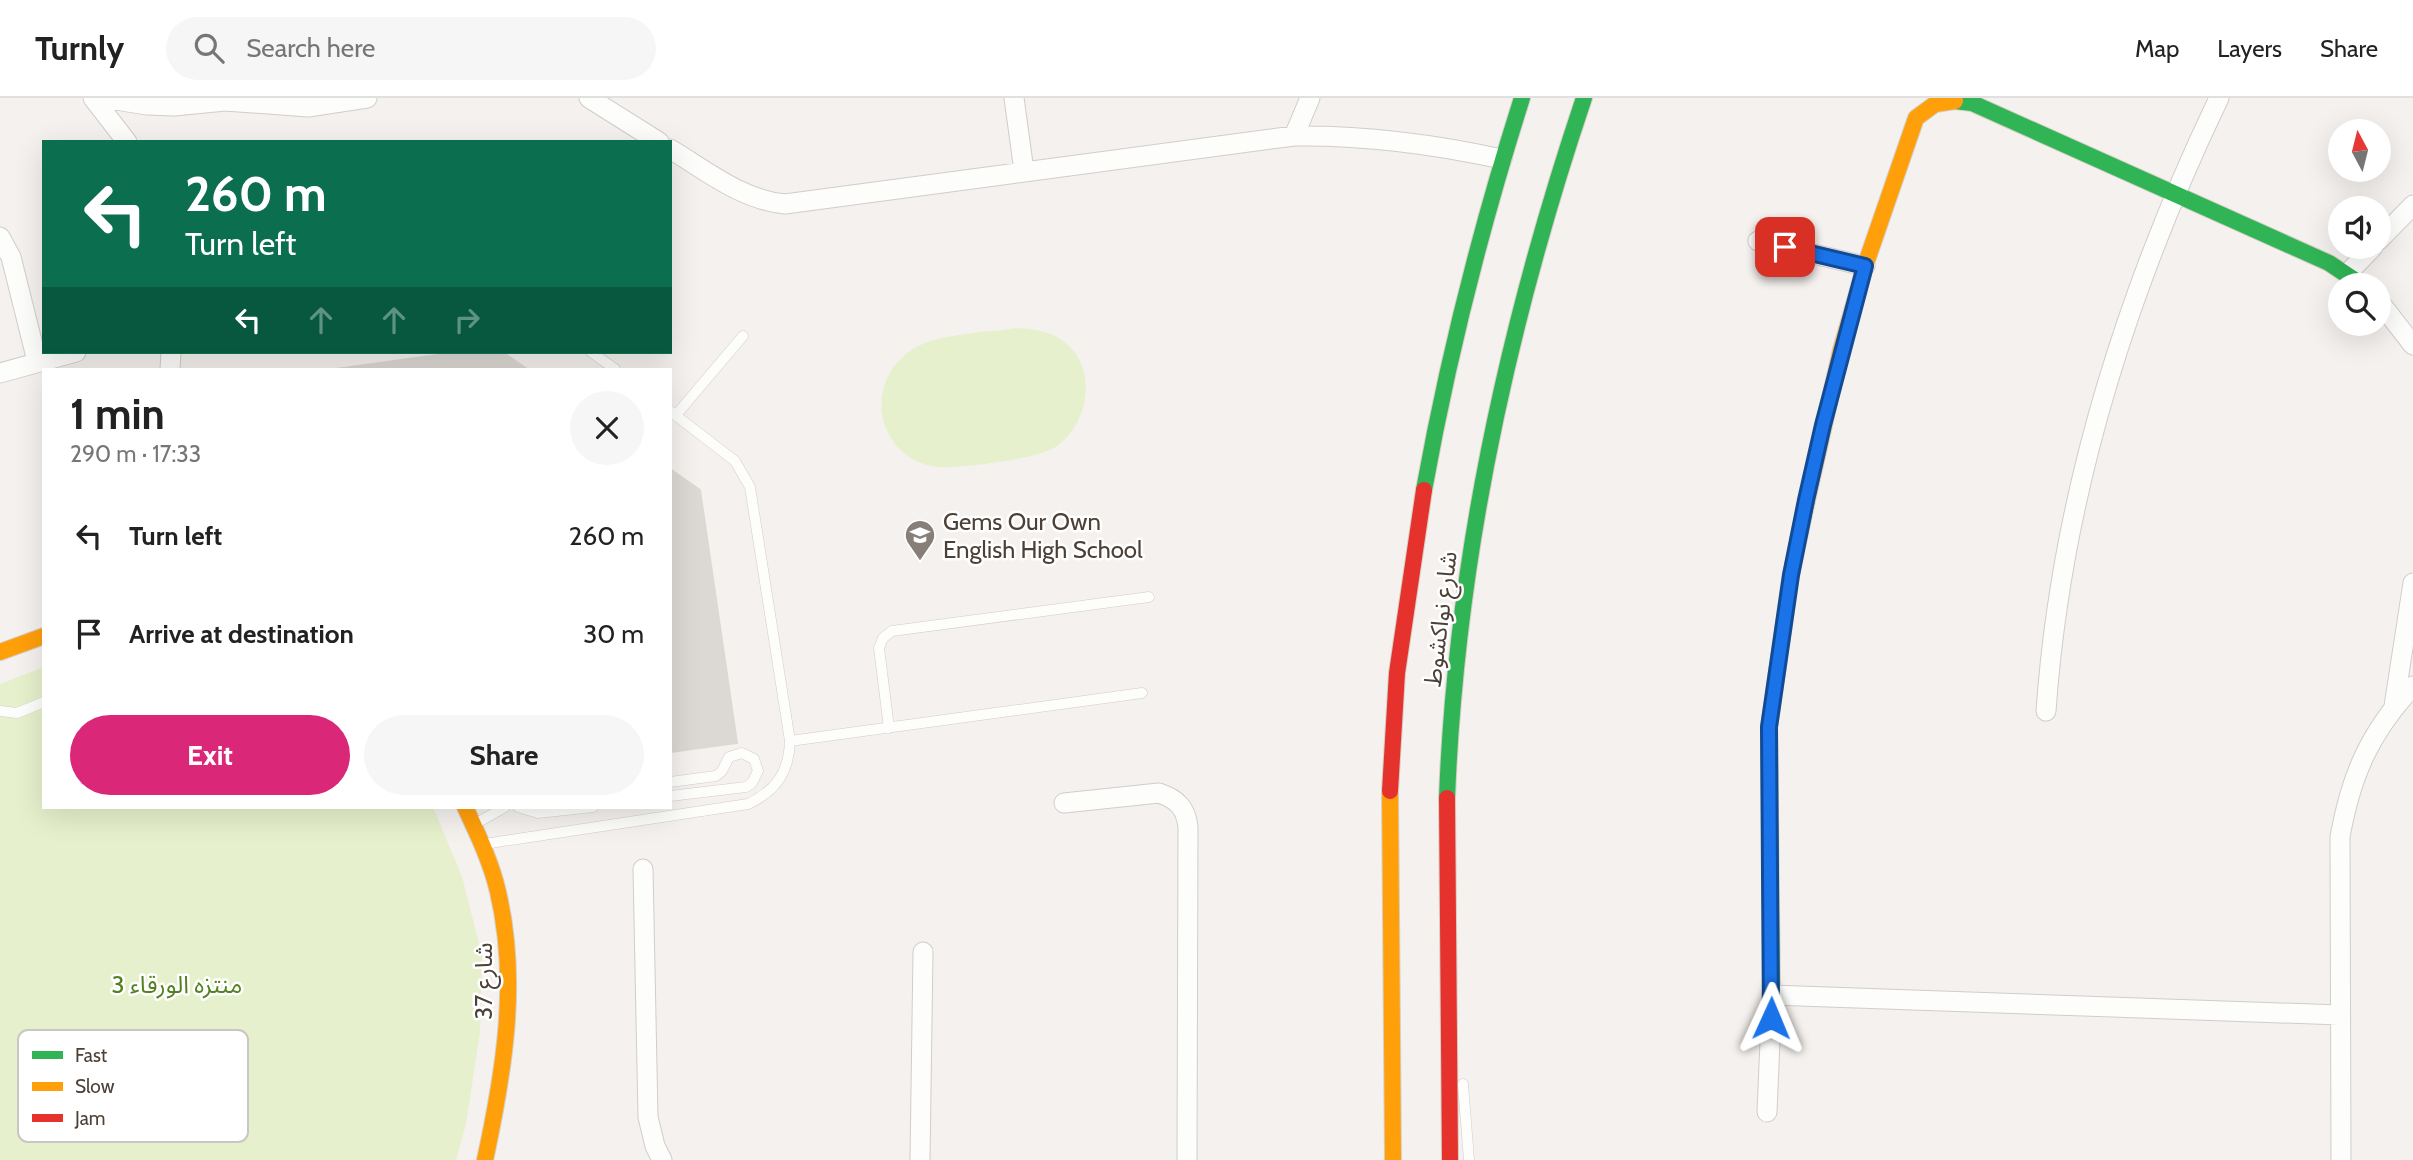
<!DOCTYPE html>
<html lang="en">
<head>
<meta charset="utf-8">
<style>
  :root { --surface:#fff; --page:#f6f6f6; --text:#222; --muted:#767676; --line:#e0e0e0; --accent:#db2777 }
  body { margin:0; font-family:Cabin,"Noto Sans Arabic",sans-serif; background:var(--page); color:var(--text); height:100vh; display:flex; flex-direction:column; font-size:26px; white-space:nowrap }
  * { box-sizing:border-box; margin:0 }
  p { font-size:23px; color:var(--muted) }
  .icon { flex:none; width:38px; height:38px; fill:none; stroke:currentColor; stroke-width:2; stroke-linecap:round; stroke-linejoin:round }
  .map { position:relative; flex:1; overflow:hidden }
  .details { position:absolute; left:42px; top:270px; width:630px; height:441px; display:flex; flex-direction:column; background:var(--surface); border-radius:0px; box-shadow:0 7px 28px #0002 }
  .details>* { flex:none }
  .top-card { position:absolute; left:42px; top:42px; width:630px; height:214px; border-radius:0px; box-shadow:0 7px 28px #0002; background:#0b6e4f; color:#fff; overflow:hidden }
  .needle { width:46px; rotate:353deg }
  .controls { position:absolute; left:2328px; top:21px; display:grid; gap:14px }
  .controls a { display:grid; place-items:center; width:63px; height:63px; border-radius:50%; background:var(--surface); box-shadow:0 7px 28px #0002; font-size:35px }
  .pin { position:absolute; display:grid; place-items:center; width:60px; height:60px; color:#fff; margin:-30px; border-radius:14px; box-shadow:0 4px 10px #0006 }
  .me { position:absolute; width:77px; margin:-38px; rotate:1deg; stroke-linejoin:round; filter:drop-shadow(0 0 5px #0008) }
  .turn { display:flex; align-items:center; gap:24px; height:147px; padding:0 28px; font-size:32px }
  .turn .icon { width:91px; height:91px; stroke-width:2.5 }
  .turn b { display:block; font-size:49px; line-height:60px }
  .lanes { display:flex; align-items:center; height:66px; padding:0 28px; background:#0003; justify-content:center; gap:35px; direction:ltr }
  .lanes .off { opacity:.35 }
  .round { display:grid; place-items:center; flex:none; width:74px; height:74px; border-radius:37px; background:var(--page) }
  .summary { display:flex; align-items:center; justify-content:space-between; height:119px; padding:0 28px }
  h1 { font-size:42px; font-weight:700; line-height:52px }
  .button { display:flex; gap:14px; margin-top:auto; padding:14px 28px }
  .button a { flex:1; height:80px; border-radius:42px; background:var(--accent); color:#fff; font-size:28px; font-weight:700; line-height:80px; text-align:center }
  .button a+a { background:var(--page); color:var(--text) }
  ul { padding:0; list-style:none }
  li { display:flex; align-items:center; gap:21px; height:98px; padding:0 28px }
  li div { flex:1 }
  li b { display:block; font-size:26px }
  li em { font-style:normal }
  header { display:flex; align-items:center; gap:42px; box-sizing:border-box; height:98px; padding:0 35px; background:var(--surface); border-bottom:2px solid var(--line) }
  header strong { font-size:33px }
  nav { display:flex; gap:38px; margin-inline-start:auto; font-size:24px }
  .search { width:490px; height:63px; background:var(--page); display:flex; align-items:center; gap:18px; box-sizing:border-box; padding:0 24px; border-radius:38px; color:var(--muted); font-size:26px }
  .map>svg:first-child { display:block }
  .green { fill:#e6f0cc }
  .building { fill:#dcd8d4; stroke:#ddd8d3; stroke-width:2 }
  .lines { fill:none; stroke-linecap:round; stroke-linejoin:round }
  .lane-casing { stroke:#d1cdca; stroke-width:11 }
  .street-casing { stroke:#d1cdca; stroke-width:21 }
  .fast-casing { stroke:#d5cfc5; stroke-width:18 }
  .slow-casing { stroke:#d5cfc5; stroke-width:18 }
  .jam-casing { stroke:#d5cfc5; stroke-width:18 }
  .lane { stroke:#fdfdfc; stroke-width:10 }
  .street { stroke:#fdfdfc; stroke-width:19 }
  .fast { stroke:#30b455; stroke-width:16 }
  .slow { stroke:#ff9f0a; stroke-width:16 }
  .jam { stroke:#e5322d; stroke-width:16 }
  .route-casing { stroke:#114b97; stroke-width:18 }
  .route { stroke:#1a73e8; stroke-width:12 }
  .labels { text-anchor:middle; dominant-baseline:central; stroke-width:5; stroke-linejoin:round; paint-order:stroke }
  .poi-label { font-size:24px; fill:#4d4137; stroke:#fff; text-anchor:start }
  .street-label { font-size:24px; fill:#4d4137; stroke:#fff }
  .park-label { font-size:24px; fill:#538021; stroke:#fff }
  .key { fill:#fff; stroke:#cac6c3; stroke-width:2 }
  .key-label { font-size:19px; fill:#4d4137 }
</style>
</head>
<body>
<header>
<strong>Turnly</strong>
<div class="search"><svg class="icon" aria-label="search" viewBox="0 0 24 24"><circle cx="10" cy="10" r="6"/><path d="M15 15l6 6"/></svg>Search here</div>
<nav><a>Map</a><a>Layers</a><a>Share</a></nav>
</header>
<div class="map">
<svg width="2413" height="1062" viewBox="0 0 2413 1062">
  <rect width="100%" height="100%" fill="#f4f1ee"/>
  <path class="green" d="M1017 230C1030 231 1042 232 1053 237 1099 258 1093 322 1057 348 1038 361 977 367 953 369 882 375 855 289 913 251 938 235 987 235 1017 230Z
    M44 569V709H433L462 779 482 857 480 934 466 1026 456 1062H0V586Z"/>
  <path class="building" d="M459 254H502L527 271H336Z
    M670 371 700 392 737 645 670 654Z"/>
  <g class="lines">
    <g class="lane-casing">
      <path id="lane" d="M591 254 615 271
        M676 317 743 238
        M0 613 17 615 44 604
        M889 630 879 550 883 540 892 533 1149 499
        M790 643 1142 595
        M670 684 716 678 722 673 729 659 742 655 754 661 758 673 752 685 746 689 670 698
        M518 709 538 715 593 709
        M475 726 505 709
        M484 746 748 706C776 693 789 674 790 643L750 389 735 363 670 313
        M1463 986 1469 1062"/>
    </g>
    <g class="street-casing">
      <path id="street" d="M93 0 127 44
        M103 0 147 7 174 8 225 3 308 9 367 0
        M589 0 659 44
        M1014 0 1024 73
        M1294 38 1310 0
        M670 51C707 73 742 102 785 106L1294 38C1365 37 1433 46 1502 61
        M0 139 11 159 37 263
        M1758 143 1865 168
        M2378 143 2413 107
        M2347 176 2373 149
        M2378 202 2413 247
        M170 271 171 254
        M0 275 76 254
        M2394 608 2413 485
        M2046 613C2061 400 2127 192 2219 0
        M1064 705 1159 695C1177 701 1186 710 1188 729L1187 1062
        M643 771 648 1019 655 1048 662 1062
        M1767 1014 1772 897 2340 917
        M920 1062 923 854
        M2341 1062 2340 739C2351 677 2370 634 2413 588"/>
    </g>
    <g class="fast-casing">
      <path id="fast" d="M1955 3 1972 5 2329 165 2362 187
        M1424 392C1448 259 1481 129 1522 0
        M1447 700C1456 461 1508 226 1584 0
        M1772 897 1769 629 1791 477 1807 402"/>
    </g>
    <g class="slow-casing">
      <path id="slow" d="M1807 402 1841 252 1865 168 1916 20 1935 6 1955 3
        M0 554 44 538
        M1390 693 1393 1062
        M465 709C478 737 491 764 498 794 519 883 504 974 485 1062"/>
    </g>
    <g class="jam-casing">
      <path id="jam" d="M1390 693 1397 575 1424 392
        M1447 700 1450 1062"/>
    </g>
    <use href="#lane" class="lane"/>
    <use href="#street" class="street"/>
    <use href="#fast" class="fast"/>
    <use href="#slow" class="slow"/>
    <use href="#jam" class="jam"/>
  </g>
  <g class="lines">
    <g class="route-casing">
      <path id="route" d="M1771 920 1769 629 1791 477 1806 402 1823 327 1865 168 1785 149"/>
    </g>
    <use href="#route" class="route"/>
  </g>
  <defs>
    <g id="school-pin" transform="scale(1.575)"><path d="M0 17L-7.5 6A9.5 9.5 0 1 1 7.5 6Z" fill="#877f77" stroke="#fff"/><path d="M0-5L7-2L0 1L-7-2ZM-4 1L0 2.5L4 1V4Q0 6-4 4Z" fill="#fff"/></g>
  </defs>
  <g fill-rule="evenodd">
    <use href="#school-pin" x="920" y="437"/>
  </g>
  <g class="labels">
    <g class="poi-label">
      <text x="943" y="423">Gems Our Own<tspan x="943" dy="28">English High School</tspan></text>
    </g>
    <g class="street-label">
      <text transform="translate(1440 521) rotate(-83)">شارع نواكشوط</text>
      <text transform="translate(483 883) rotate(-90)">شارع 37</text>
    </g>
    <g class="park-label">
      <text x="177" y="886">منتزه الورقاء 3</text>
    </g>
  </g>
  <rect x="18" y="932" width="230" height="112" rx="10" class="key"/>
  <rect x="32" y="953" width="31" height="8" fill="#30b455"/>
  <rect x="32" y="984" width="31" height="9" fill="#ff9f0a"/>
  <rect x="32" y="1016" width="31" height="8" fill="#e5322d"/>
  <g class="key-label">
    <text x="75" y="964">Fast</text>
    <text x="75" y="995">Slow</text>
    <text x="75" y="1027">Jam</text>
  </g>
</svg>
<div class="controls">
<a><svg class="needle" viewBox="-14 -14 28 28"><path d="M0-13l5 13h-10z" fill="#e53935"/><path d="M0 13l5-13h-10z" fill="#767676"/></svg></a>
<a><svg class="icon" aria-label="sound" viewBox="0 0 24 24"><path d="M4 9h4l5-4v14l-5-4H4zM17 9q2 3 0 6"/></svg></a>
<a><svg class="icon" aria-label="search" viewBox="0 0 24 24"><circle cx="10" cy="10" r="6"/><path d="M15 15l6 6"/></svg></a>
</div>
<div class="pin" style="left:1785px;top:149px;background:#d93025"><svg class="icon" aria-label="arrive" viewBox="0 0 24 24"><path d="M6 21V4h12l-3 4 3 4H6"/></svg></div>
<svg class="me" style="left:1771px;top:920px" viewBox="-20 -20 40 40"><path d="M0-17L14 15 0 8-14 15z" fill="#1a73e8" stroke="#fff" stroke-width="4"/></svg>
<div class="top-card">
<div class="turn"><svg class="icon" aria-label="left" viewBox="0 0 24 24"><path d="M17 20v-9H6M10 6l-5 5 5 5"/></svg><div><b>260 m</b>Turn left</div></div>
<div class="lanes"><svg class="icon" aria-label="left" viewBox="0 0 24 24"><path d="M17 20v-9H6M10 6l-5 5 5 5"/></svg><svg class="icon off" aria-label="ahead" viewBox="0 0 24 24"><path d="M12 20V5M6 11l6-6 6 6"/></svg><svg class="icon off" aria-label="ahead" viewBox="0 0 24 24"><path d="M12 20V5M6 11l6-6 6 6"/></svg><svg class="icon off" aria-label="right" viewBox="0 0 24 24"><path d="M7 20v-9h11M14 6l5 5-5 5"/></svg></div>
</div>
<section class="details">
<div class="summary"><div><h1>1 min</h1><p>290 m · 17:33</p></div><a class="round"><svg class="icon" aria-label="close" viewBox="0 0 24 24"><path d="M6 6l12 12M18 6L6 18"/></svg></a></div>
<ul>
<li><svg class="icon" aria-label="left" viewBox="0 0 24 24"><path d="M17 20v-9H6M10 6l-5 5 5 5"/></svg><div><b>Turn left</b></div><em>260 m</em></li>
<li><svg class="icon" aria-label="arrive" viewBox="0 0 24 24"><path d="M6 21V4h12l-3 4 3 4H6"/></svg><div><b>Arrive at destination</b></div><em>30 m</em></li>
</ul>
<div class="button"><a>Exit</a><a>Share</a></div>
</section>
</div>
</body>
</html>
